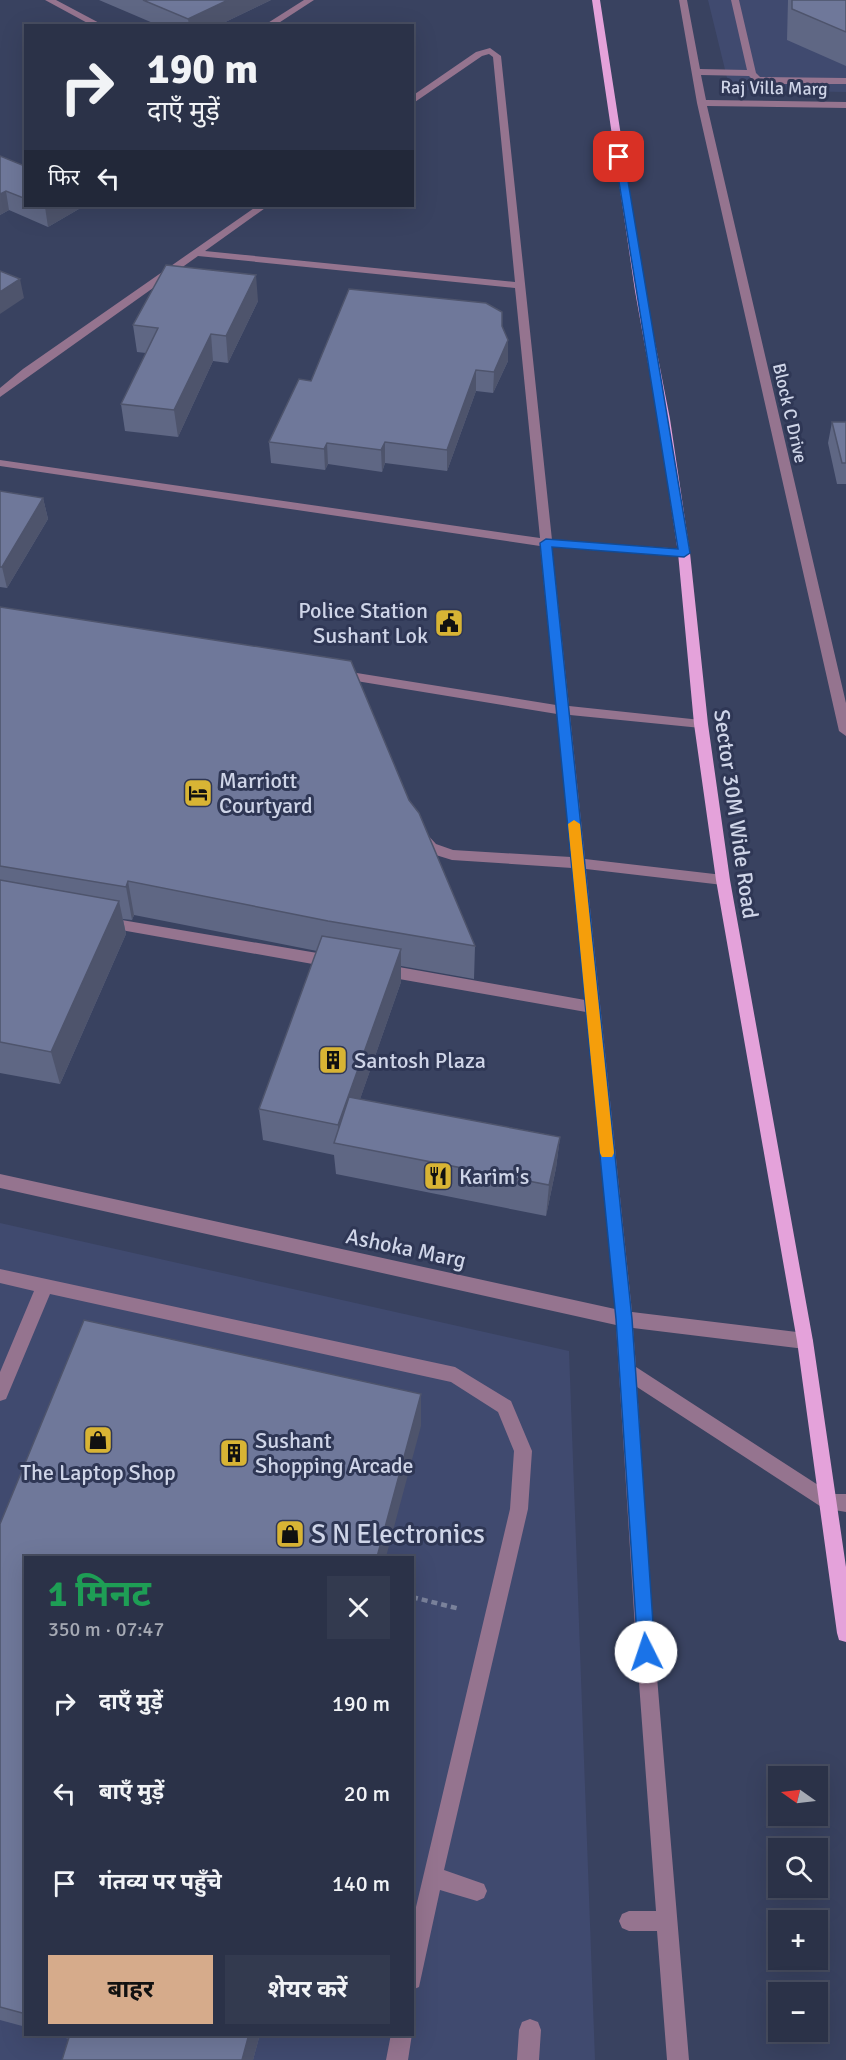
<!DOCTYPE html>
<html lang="hi">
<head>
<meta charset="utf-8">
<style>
  :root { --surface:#2b3248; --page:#333a4f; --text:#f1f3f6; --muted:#a6aab4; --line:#474d60; --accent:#d6ab8b }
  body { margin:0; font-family:Signika,"Noto Sans Devanagari",sans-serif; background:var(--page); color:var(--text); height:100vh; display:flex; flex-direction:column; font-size:22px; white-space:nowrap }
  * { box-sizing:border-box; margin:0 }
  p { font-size:20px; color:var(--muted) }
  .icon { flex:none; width:33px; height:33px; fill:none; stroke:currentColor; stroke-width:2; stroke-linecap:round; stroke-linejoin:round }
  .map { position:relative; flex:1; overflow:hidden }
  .drawer { position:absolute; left:24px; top:1556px; width:390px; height:480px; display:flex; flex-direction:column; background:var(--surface); border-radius:0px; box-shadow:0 6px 24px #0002,0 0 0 2px var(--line) }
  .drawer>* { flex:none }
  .banner { position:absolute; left:24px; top:24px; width:390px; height:183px; border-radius:0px; box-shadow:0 6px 24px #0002,0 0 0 2px var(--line); background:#2b3248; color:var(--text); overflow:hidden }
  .needle { width:39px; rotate:284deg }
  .tools { position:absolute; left:768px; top:1766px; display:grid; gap:12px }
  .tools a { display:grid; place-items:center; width:60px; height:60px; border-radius:0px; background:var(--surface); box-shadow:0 6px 24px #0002,0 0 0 2px var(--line); font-size:30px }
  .pin { position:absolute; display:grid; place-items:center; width:51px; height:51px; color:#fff; margin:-26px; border-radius:12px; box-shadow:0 3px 9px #0006 }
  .me { position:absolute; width:66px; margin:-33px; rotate:356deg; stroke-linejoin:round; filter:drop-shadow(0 0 4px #0008) }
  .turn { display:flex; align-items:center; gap:21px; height:126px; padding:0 24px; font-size:27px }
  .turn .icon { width:78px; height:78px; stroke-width:2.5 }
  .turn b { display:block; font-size:42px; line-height:51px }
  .then { display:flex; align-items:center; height:57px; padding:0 24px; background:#0003; gap:12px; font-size:22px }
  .round { display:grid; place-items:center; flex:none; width:63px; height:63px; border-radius:0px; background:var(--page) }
  .overview { display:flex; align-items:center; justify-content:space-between; height:102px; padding:0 24px }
  h1 { font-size:36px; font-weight:700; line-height:45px; color:#1e9e55 }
  .primary-button { display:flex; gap:12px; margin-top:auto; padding:12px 24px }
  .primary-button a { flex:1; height:69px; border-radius:0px; background:var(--accent); color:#111; font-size:24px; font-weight:700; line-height:69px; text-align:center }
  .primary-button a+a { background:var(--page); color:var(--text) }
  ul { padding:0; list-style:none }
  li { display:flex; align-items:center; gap:18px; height:90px; padding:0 24px }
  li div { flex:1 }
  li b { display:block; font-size:22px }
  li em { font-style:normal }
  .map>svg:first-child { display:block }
  .built { fill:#404a6f; fill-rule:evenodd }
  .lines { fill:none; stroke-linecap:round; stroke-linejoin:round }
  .path { stroke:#7a829b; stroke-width:4.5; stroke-dasharray:6 4; stroke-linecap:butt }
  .minor { fill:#95748f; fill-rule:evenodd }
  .major { fill:#e4a2da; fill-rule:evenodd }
  .wall { fill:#5f6784 }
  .shaded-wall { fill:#4e546c }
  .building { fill:#6f789a; stroke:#4e546c; stroke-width:1.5 }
  .route { fill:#1a73e8; stroke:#114b97; stroke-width:1.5 }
  .slow { fill:#f59e0b }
  .labels { text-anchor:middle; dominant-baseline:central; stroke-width:6; stroke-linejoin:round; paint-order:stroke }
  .far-street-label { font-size:18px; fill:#cfd5e8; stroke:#2f3755 }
  .poi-label { font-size:22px; fill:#cfd5e8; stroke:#2f3755; text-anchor:start }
  .street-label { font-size:22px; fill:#cfd5e8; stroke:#2f3755 }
  .near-poi-label { font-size:27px; fill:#cfd5e8; stroke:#2f3755; text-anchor:start }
</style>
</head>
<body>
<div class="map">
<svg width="846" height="2060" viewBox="0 0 846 2060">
  <rect width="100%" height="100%" fill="#394260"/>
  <path class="built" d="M708 0H846V92L730 90Z
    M0 1223 569 1351 595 2060H0ZM26 1557H412V2034H26Z"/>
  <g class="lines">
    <path class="path" d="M412 1597 460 1609"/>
    <path class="minor" d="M45 0H56L105 26H93Z
      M304 0H314L274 26H263Z
      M679 0H687L700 69 747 70 731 0H739L756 73 760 77 846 78V84H770L754 81 749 76 701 75 706 100 846 102V108L707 106 846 703V736L839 731 697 103Z
      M490 48 501 56 552 540 684 549 690 553 684 557 552 547 569 706 701 720 708 724 701 728 570 715 585 859 723 875 730 880 723 885 586 869 632 1312 805 1333 811 1336 813 1341 811 1346 805 1349 633 1328 636 1367 832 1494H846V1512L823 1508 637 1387 653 1629 689 2060H667L657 1931H629L622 1928 619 1921 622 1914 629 1911H656L635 1629 616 1325 0 1188V1174L615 1309 586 1012 382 976 377 974 375 970 377 966 382 964 585 1000 572 868 452 860 426 852 413 836 415 832H425L436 844 453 850 571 857 557 714 338 678 332 674 338 670 556 705 540 546 0 466V460L540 538 515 288 198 256 0 397V388L23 369 257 206H268L205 251 515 282 493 57 489 54 482 56 412 104V96L476 52Z
      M104 917 335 956 340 958 342 962 340 966 335 968 104 927 97 922Z
      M0 1269 455 1367 511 1401 532 1451 528 1509 444 1870 484 1884 487 1891 484 1898 477 1901 440 1890 419 1987 412 1990V1924L510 1509 514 1451 498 1412 451 1382 50 1294 6 1399 0 1401V1372L34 1291 0 1283Z
      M530 2019 538 2022 541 2030 539 2060H517L519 2030 522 2022Z
      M391 2034H412L408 2060H386Z"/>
    <path class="major" d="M592 0H600L645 291 670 419 690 553 708 724 730 880 813 1341 846 1567V1642L839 1640 837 1633 797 1341 716 880 694 724 678 553 658 419 635 291Z"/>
  </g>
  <path class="wall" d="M99 0H271L217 26H160Z
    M788 0H846V66L787 40Z
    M0 156 22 165 24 164 26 160V206H84L48 227 9 210 0 215Z
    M258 301 228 363 213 361 178 437 125 431 121 404 146 353 137 352 133 325Z
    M502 326 508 361 493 393 476 391 447 471 385 463 382 472 328 464 325 470 271 463 269 442Z
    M832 422H846V484H837L828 443Z
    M0 491 43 498 48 519 7 588 0 587Z
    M0 607 409 800 475 946 474 979 401 966V982L360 1099 560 1137 556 1168 546 1216 336 1174 334 1155 263 1140 259 1109 317 951 134 915 132 920 123 919 126 934 60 1084 0 1073Z
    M421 1426 26 1557V2027L0 2020V1524Z
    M51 2034H260L253 2060 69 2039Z"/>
  <path class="shaded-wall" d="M228 0H271L217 26H189L188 19Z
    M6 191 9 210 0 215V194Z
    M48 206H84L48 227 45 207Z
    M256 275 258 301 228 363 226 336Z
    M20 279 24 298 0 314V292Z
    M211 334 213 361 178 437 174 410Z
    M508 340V361L493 393 494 372Z
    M476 370V391L447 471V450Z
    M385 442V463L382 472 381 450Z
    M327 443 328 464 325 470 324 449Z
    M43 498 48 519 7 588 2 567Z
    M128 881 134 915 132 920 126 887Z
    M119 901 126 934 60 1084 51 1052Z
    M401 949V982L344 1145 339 1144 338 1125Z
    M560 1137 556 1168 546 1216 549 1185Z
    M421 1394V1426L386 1557H377Z
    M249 2034H260L253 2060H242Z"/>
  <path class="building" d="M143 0H228L188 19Z
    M792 0H846V32L792 9Z
    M0 156 22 165 24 164 26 160V199L6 191 0 194Z
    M166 265 256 275 226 336 211 334 174 410 121 404 158 328 133 325Z
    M0 271 20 279 0 292Z
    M349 289 486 303 502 312V326L508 340 494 372 476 370 447 450 385 442 381 450 327 443 324 449 269 442 299 379 311 381Z
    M832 422H846V463H842Z
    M0 491 43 498 2 567H0Z
    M0 607 351 661 409 800 419 813 475 946 328 921 128 881 126 887 0 866Z
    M0 880 119 901 51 1052 0 1042Z
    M322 936 401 949 338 1125 259 1109Z
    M349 1097 560 1137 549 1185 334 1143Z
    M84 1320 421 1394 377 1557H26V2014L0 2007V1524Z
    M70 2034H249L242 2060H62Z"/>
  <path class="route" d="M619 154 624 157 690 553 684 557 552 547 632 1319 655 1652 652 1658 646 1661 640 1658 638 1652 616 1319 540 543 546 539 678 549 615 157Z"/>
  <path class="slow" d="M574 820 580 824 614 1153 612 1157H602L600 1153 568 824Z"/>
  <defs>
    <g id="civic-square" transform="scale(1.5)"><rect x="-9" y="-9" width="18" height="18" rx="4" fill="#d8b434" stroke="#2f3755"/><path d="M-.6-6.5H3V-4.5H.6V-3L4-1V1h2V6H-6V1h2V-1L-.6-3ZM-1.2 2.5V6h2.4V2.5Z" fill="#111"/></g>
    <g id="hotel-square" transform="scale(1.5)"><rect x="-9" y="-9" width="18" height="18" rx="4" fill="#d8b434" stroke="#2f3755"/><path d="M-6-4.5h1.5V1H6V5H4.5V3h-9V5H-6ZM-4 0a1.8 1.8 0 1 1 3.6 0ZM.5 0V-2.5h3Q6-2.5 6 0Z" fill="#111"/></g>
    <g id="building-square" transform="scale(1.5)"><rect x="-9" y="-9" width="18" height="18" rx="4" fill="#d8b434" stroke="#2f3755"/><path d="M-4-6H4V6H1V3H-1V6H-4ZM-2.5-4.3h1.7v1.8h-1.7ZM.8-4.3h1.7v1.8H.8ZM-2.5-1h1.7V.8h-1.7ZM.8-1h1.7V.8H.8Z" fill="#111"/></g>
    <g id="restaurant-square" transform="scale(1.5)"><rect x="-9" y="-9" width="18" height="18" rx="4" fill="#d8b434" stroke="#2f3755"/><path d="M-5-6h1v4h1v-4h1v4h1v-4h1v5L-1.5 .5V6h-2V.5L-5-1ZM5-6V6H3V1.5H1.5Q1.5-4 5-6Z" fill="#111"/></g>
    <g id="shop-square" transform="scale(1.5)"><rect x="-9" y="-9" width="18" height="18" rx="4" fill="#d8b434" stroke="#2f3755"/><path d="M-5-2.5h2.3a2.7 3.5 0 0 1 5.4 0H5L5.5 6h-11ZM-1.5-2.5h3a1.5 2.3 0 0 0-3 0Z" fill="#111"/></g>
  </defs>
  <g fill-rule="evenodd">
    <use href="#civic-square" x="449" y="623"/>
    <use href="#hotel-square" x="198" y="793"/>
    <use href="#building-square" x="333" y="1060"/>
    <use href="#restaurant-square" x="438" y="1176"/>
    <use href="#shop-square" x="98" y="1440"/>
    <use href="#building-square" x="234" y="1453"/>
    <use href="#shop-square" x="290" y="1534"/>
  </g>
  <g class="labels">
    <g class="far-street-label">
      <text transform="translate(774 88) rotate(1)">Raj Villa Marg</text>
      <text transform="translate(790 413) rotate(77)">Block C Drive</text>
    </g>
    <g class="poi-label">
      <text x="428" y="610" text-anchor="end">Police Station<tspan x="428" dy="25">Sushant Lok</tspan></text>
      <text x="219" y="780">Marriott<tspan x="219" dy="25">Courtyard</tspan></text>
      <text x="354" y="1060">Santosh Plaza</text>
      <text x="459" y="1176">Karim's</text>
      <text x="255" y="1440">Sushant<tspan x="255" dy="25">Shopping Arcade</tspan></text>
      <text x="98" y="1472" text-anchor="middle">The Laptop Shop</text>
    </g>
    <g class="street-label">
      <text transform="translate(736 814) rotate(82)">Sector 30M Wide Road</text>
      <text transform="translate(406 1248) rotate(12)">Ashoka Marg</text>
    </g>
    <g class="near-poi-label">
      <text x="311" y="1534">S N Electronics</text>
    </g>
  </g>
</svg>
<div class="tools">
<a><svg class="needle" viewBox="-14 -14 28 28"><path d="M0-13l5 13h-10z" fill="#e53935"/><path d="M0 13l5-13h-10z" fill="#a6aab4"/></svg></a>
<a><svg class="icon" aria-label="search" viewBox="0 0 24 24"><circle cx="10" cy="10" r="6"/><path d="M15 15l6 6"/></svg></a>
<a>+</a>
<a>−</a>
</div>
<div class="pin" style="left:619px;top:157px;background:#d93025"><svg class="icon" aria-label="arrive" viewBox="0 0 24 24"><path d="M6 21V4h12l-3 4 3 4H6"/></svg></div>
<svg class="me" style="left:646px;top:1652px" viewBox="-20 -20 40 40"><circle r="19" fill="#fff"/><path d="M0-13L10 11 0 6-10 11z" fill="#1a73e8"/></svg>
<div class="banner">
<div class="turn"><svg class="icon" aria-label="right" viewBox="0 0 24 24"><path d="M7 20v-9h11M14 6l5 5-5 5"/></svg><div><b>190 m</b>दाएँ मुड़ें</div></div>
<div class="then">फिर<svg class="icon" aria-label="left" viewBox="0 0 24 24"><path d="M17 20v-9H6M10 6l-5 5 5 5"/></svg></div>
</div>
<section class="drawer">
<div class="overview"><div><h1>1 मिनट</h1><p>350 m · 07:47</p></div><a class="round"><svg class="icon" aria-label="close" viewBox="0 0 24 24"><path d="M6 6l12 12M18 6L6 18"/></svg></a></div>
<ul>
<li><svg class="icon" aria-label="right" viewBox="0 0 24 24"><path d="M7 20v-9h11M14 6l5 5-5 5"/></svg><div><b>दाएँ मुड़ें</b></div><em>190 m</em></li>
<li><svg class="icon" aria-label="left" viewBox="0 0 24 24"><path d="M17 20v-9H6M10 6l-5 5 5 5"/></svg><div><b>बाएँ मुड़ें</b></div><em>20 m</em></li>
<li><svg class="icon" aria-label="arrive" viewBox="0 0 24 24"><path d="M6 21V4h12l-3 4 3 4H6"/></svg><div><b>गंतव्य पर पहुँचे</b></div><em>140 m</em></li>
</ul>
<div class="primary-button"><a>बाहर</a><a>शेयर करें</a></div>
</section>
</div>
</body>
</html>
